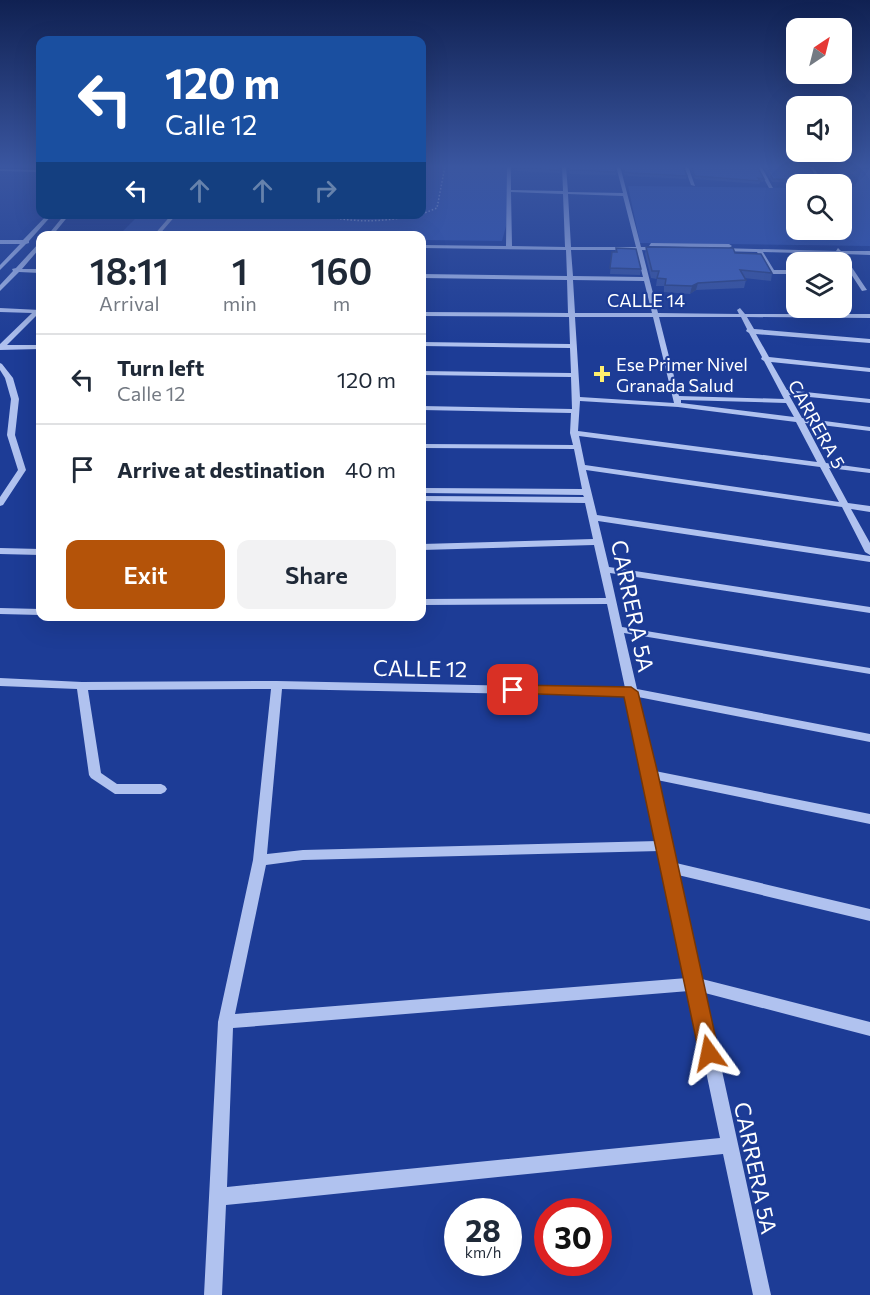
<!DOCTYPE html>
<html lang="en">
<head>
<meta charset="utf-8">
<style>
  :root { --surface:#fff; --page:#f2f2f3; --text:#1f2937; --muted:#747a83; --line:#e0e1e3; --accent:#b45309 }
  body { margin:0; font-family:Commissioner,sans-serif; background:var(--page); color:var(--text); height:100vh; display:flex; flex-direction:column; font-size:22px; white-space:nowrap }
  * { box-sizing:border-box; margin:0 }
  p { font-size:20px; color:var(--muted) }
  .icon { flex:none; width:33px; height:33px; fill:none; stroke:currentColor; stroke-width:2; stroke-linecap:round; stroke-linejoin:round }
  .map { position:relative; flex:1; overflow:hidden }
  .drawer { position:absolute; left:36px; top:231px; width:390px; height:390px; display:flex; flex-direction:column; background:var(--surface); border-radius:12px; box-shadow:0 6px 24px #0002 }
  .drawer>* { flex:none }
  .guide { position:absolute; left:36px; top:36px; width:390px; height:183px; border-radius:12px; box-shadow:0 6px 24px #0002; background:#1a4fa0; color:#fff; overflow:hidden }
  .needle { width:39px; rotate:35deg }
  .fabs { position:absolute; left:786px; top:18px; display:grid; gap:12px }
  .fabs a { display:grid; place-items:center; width:66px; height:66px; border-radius:12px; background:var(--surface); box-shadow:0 6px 24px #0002; font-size:30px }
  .speed { position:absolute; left:444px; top:1198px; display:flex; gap:12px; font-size:30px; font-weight:700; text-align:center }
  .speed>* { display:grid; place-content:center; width:78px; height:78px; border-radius:50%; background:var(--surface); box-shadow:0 6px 24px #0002; line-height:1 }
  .speed small { font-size:15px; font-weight:400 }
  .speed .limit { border:9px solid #d22; background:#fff; color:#111 }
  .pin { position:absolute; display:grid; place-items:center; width:51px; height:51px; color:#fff; margin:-26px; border-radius:12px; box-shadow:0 3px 9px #0006 }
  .me { position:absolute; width:66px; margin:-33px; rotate:348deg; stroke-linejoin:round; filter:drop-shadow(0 0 4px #0008) }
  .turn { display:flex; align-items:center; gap:21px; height:126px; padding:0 30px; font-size:27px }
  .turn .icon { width:78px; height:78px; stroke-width:2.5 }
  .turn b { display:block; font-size:42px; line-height:51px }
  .lanes { display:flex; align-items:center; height:57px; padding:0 30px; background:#0003; justify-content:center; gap:30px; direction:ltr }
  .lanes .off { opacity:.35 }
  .eta { display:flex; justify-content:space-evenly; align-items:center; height:102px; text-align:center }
  .eta b { font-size:36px; font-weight:600; line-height:42px }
  .primary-button { display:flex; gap:12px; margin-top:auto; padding:12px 30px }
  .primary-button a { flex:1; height:69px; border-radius:12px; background:var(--accent); color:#fff; font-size:24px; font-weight:600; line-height:69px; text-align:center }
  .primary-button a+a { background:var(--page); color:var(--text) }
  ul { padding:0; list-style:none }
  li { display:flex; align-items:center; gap:18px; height:90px; padding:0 30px; border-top:2px solid var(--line) }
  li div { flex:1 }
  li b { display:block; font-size:22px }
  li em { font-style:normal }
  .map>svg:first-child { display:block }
  .green { fill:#3154b4 }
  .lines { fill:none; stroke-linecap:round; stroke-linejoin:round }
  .path { stroke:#b0c2ef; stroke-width:1.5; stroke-dasharray:1.5 2; stroke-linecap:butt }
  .minor { fill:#b0c2ef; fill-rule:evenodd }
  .wall { fill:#3854a2 }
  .shaded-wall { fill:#2e4584 }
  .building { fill:#4162bc; stroke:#2e4584; stroke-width:1.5 }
  .route { fill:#b45309; stroke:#753606; stroke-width:1.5 }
  .poi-dot { fill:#ffef6f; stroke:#1d3c96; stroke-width:2 }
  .labels { text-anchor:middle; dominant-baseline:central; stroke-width:4.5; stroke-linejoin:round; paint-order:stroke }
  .far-street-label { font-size:18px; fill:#fff; stroke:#1d3c96 }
  .far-poi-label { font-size:18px; fill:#fff; stroke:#1d3c96; text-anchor:start }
  .street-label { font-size:22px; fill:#fff; stroke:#1d3c96 }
</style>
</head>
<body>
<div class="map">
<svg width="870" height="1295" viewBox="0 0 870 1295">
  <rect width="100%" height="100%" fill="#1d3c96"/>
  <path class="green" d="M422 166H509V215L502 241 422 240V236L119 235 139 215 422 214Z
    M862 169H870V246L640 243 628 186 796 188V230H842V187H855Z"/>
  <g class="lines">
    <path class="path" d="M316 214C351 223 384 223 419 214
      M422 214 437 208 445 166"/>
    <path class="minor" d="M507 166H511V190L563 191 562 166H566L568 192 623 193 616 166H620L641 247H660L663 249 660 251 642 250 658 313 739 314 737 310 740 308 745 314H870V318L747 317 754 329 870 339V343L756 334 769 357 870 368V372L771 362 787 390 870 399V403L789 395 802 418 870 427V431L805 423 826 463 870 469V473L829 468 848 503 870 506V512L851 509 870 543V555L865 552 842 507 586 470 597 515 870 556V562L598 521 609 567 870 607V613L610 573 622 627 870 668V674L624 633 637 689 870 734V742L638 697 655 771 870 814V824L657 780 676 863 870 909V921L678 875 702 979 870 1022V1036L705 993 771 1295H753L723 1154 226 1205 222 1295H204L218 1022 253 860 271 689 88 690 101 773 117 784H161L165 786 167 789 165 792 161 794H115L91 778 89 775 77 689 0 686V678L82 682 277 681 625 688 607 604 422 605V599L606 598 594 545 422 550V544L593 539 585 503 422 501V496L584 497 583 495 422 493V488L582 489 574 449 422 448V444L573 445 570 433 571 413 422 410V406L572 409 571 377 422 375V371L571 373 570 348 422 346V342L570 344 569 317 422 316V312L568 313 567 280 422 278V274L567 276 566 250 422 248V245L506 246ZM511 192 563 194 565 247 512 246ZM568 194 623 196 636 247H571ZM571 250H636L643 277 573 276ZM573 280 644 281 652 313H575ZM575 317H653L674 403 580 397ZM659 317H741L747 329 746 331 749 333 762 357 761 359 764 361 784 399 679 396ZM681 400 786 403 794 417 681 403ZM580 401 678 407 796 422 817 462 578 431ZM579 436 820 467 839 502 585 465ZM282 689 627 696 658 841 303 850 267 854ZM660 851 687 978 235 1014 266 865 303 860ZM689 991 720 1138 227 1187 233 1028Z
      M684 166H688L695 186 691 185Z
      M757 166H761L773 188H769Z
      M808 166H812L825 184H821Z
      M0 169 40 170V172L0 171Z
      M48 214H53L29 241V243L26 244 0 270V265L20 244H0V240H23Z
      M65 214H70L52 236H47Z
      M172 214H177L158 236H153Z
      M651 243 729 244 732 246 729 248 649 246Z
      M38 244H40V248L22 269H40V273L19 272 0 291V285L13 271 12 269 16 268Z
      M720 248 836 251 838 248 841 251H870V255L843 254 867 290 862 291 838 254 763 252 774 270H796V274H772L769 272 757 252 718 251V249Z
      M0 308 40 310V312L7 345H40V349L0 350V344L32 313 0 312Z
      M0 363 2 364 13 378 19 399 15 435 26 470 3 505 0 506V497L18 470 7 435 11 399 5 378 0 370Z
      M0 548 40 549V555L0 554Z
      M0 608 40 609V615L0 614Z"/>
  </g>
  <path class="wall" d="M518 166H560V173L517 171Z
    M567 166H615L616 175 570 174Z
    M621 166H684H683L687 176 686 179 630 176 625 175Z
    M689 166H757L764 179 763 182H760L759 184 695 179Z
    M763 166H808L818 180V183L772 182Z
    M815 166H850L856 171 855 174H830L845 180 844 183 827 184Z
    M646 247 735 253 772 273 771 281 744 278 746 280 744 288 696 290 690 294 664 292V286H656L657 279 651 278 645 254Z
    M616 248 641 269 640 275 610 274 612 252H615Z"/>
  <path class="shaded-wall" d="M698 283 696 290 690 294 692 286Z"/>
  <path class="building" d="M518 166H560V170L518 168Z
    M568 166H615L616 172 570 170Z
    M622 166H683L687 176 631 173 625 172Z
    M691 166H757L764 179 758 178 760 181 695 176Z
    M766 166H808L818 180 773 179Z
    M817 166H850L856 171H823L845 180H828Z
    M646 247 733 248 735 253 761 254 772 273 740 270 746 280 698 283 692 286 665 285 666 279 657 278 659 271H652Z
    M616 248 636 249 641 269 610 268 612 252H617Z"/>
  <linearGradient id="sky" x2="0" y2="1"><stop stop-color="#102152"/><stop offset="0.48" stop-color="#3a56a0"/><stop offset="1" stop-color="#3a56a0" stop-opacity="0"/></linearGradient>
  <rect width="870" height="347" fill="url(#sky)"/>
  <path class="route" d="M513 685 631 687 638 692 658 774 719 1053 716 1060 709 1062 702 1060 699 1053 624 697 508 693 506 690Z"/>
  <path class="poi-dot" d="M599 365h6v6h6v6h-6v6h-6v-6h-6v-6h6z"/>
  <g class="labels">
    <g class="far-street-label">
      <text x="646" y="300">CALLE 14</text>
      <text transform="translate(817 424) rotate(61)">CARRERA 5</text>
    </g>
    <g class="far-poi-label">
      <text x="616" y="364">Ese Primer Nivel<tspan x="616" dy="21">Granada Salud</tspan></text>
    </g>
    <g class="street-label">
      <text transform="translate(633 606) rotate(78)">CARRERA 5A</text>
      <text transform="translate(420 668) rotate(1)">CALLE 12</text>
      <text transform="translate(756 1168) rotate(78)">CARRERA 5A</text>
    </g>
  </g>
</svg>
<div class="fabs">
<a><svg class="needle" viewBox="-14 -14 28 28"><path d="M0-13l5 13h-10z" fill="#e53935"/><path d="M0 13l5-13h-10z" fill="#747a83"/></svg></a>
<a><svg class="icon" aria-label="sound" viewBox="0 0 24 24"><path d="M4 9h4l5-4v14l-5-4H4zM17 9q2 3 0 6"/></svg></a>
<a><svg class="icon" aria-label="search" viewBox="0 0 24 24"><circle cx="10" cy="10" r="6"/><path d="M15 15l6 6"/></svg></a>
<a><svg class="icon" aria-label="layers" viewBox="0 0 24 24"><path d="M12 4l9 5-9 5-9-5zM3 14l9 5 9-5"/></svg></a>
</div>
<div class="speed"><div>28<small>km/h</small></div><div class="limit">30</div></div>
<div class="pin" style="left:513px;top:690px;background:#d93025"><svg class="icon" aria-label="arrive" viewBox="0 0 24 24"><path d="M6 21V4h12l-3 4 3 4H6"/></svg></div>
<svg class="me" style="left:709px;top:1053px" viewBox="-20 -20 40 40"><path d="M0-17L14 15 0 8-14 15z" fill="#b45309" stroke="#fff" stroke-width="4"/></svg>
<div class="guide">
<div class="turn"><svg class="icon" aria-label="left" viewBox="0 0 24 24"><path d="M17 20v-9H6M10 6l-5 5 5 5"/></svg><div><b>120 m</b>Calle 12</div></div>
<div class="lanes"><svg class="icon" aria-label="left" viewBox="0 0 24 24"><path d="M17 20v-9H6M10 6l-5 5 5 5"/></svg><svg class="icon off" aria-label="ahead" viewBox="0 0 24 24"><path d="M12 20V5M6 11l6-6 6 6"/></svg><svg class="icon off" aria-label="ahead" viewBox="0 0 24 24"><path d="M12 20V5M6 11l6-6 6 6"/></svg><svg class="icon off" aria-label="right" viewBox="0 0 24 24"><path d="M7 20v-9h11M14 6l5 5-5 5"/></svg></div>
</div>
<section class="drawer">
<div class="eta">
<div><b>18:11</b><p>Arrival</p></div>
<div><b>1</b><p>min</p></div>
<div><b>160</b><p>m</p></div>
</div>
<ul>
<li><svg class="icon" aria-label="left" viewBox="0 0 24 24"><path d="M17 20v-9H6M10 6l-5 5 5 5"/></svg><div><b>Turn left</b><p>Calle 12</p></div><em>120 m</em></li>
<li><svg class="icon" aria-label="arrive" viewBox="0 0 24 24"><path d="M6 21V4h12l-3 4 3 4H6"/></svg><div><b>Arrive at destination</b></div><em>40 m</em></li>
</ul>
<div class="primary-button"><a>Exit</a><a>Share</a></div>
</section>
</div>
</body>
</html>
